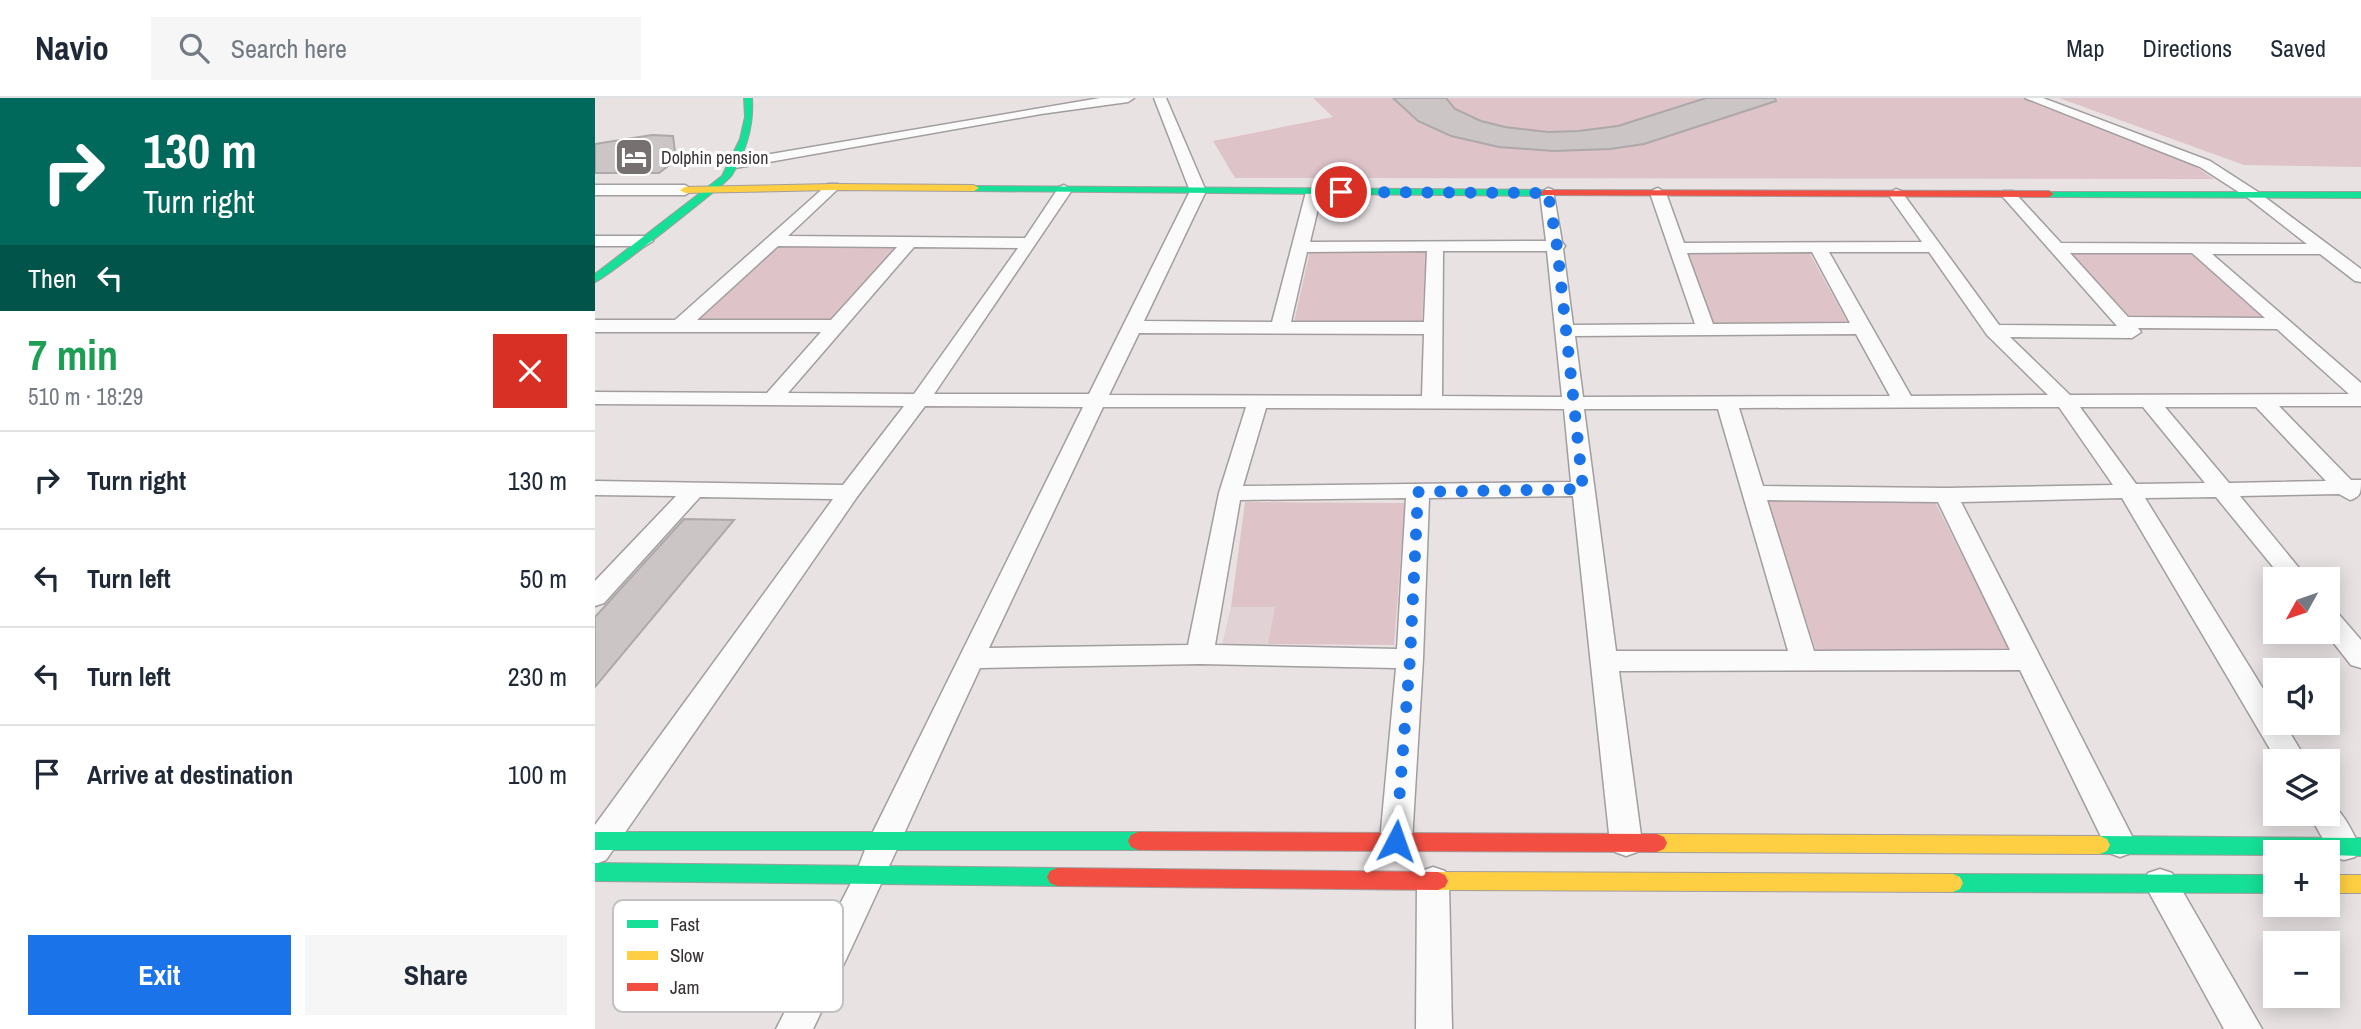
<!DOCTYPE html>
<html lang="en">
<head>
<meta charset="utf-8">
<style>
  :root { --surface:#fff; --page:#f6f6f7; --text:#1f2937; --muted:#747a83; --line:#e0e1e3; --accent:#1a73e8 }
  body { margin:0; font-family:"Archivo Narrow",sans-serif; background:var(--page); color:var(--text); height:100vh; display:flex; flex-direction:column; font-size:26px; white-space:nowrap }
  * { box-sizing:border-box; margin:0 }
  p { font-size:23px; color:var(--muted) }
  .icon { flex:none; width:38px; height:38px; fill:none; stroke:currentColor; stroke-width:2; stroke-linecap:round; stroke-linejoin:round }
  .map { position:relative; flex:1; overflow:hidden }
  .panel { display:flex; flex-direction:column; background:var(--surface); width:595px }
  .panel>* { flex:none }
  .hud { background:#00695c; color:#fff; overflow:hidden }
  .needle { width:46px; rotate:230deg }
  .controls { position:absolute; left:1668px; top:469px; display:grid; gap:14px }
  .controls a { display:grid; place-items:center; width:77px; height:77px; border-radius:0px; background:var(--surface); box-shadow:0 4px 18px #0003; font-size:35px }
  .pin { position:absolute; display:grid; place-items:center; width:60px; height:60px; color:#fff; margin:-30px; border:4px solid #fff; border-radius:50%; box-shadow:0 2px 7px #0007 }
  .me { position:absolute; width:77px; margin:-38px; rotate:4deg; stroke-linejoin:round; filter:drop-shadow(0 0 5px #0008) }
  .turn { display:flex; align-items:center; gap:24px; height:147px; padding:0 28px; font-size:32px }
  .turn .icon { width:91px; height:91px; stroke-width:2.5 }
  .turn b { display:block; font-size:49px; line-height:60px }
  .then { display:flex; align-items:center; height:66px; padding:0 28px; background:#0003; gap:14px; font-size:26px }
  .round { display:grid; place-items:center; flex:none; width:74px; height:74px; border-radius:0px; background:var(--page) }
  .summary { display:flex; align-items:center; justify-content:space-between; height:119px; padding:0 28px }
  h1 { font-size:42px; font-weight:700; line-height:52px; color:#1e9e55 }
  .cta { display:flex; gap:14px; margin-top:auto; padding:14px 28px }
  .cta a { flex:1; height:80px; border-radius:0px; background:var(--accent); color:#fff; font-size:28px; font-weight:700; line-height:80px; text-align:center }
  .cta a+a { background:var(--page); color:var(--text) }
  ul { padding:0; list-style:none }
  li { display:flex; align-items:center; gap:21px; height:98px; padding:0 28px; border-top:2px solid var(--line) }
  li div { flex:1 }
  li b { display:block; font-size:26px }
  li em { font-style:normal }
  header { display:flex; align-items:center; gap:42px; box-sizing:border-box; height:98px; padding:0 35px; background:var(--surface); border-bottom:2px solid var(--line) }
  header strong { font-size:33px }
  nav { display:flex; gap:38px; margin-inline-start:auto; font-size:24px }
  .search { width:490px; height:63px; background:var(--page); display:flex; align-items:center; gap:18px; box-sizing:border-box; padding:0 24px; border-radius:0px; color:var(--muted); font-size:26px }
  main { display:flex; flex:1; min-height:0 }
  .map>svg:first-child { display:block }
  .built { fill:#e1d2d5 }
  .green { fill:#dec3c9 }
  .building { fill:#cbc5c6; stroke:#ada8a9; stroke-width:2 }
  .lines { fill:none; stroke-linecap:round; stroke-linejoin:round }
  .street-casing { stroke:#a29d9e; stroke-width:3 }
  .fast-casing { stroke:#a29d9e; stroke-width:2 }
  .slow-casing { stroke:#a29d9e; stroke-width:2 }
  .jam-casing { stroke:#a29d9e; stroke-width:2 }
  .street { fill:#fcfbfb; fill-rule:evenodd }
  .fast { fill:#16e098; fill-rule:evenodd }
  .slow { fill:#ffcf43; fill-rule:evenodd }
  .jam { fill:#f24e42; fill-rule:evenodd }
  .route { stroke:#1a73e8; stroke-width:12; stroke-dasharray:0 21.6 }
  .labels { text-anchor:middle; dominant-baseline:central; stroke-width:6; stroke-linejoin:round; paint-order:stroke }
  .far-poi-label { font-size:18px; fill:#383334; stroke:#fff; text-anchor:start }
  .key { fill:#fff; stroke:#c3c2c2; stroke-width:2 }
  .key-label { font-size:19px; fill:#383334 }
</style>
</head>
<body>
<header>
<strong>Navio</strong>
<div class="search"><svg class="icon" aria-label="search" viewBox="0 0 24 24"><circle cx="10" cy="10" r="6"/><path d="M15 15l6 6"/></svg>Search here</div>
<nav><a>Map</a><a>Directions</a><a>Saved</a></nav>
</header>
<main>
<section class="panel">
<div class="hud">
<div class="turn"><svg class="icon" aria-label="right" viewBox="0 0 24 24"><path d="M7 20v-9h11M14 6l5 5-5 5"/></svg><div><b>130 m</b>Turn right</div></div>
<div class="then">Then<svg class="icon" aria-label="left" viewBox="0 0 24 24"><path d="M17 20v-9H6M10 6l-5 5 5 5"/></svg></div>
</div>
<div class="summary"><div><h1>7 min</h1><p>510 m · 18:29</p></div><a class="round" style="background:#d93025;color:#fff"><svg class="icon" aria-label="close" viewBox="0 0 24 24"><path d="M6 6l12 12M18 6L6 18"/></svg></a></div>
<ul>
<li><svg class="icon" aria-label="right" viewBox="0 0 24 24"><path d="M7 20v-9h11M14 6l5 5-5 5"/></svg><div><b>Turn right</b></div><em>130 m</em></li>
<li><svg class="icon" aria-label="left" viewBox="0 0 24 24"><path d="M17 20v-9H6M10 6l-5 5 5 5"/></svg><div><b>Turn left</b></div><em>50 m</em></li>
<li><svg class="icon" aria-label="left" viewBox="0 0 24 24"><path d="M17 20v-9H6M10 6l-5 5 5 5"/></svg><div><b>Turn left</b></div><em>230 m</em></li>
<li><svg class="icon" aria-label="arrive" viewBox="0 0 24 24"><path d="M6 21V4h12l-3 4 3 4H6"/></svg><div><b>Arrive at destination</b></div><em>100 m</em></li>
</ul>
<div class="cta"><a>Exit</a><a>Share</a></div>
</section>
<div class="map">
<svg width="1766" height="931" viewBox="0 0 1766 931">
  <rect width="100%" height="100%" fill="#e8e2e3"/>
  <path class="built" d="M636 509H681L673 546H627Z"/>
  <path class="green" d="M718 0H1427L1592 63 1619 81 640 80 618 43 738 19Z
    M1464 0H1766V69L1649 67Z
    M182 149H302L236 223 102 222Z
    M715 153H831L827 224H699Z
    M1474 153H1595L1671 222 1537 221Z
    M1092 154H1214L1253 225H1117Z
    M1172 402H1339L1416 554 1221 553Z
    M650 404 810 405 799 547 673 546 680 509H636Z"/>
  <path class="building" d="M798 0H851L860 11 886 23 910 29 953 34 983 33 1023 28 1111 0H1180L1181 3 1049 46 1015 51 959 53 904 49 856 38 823 23Z
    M57 37 78 38 81 62 64 75H0V46Z
    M89 421 139 422 0 589V519Z"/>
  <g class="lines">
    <g class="street-casing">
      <path id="street" d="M505 0H539L533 4 446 16 140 70 133 66 140 62Z
        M559 0H571L611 93 549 223 677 224 711 94 719 89 727 94 715 144 951 143 945 95 953 90 958 92 967 144 970 148 968 151 978 227 1100 226 1055 95 1058 92 1063 90 1071 95 1089 145 1327 144 1293 96 1301 91 1306 93 1404 227 1522 228 1408 99 1405 96 1408 93H1418L1466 145 1712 146 1653 100 1605 69 1430 0H1448L1615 63 1663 94 1766 171V184L1760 183 1725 156H1617L1766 285V308H1684L1756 382H1766C1766 394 1766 399 1755 402L1744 396 1645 398 1713 481H1688L1621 399 1550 400 1680 610V625H1689L1712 663H1682L1527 400 1366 404 1541 746 1536 755 1525 759 1514 755 1425 572 1024 573 1047 745 1042 754 1031 758 1020 754 1015 745 978 398 834 400 828 561 817 743 812 752 801 756 790 752 785 743 801 570 605 566 385 570C329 690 276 811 218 931H181L261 775 273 744 488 309 330 308 262 399 11 762 0 766V727L238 401 105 399 9 505 0 508V483L81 398 0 397V383L248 387 309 308 0 306V294L172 295 226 234H0V222H80L233 86H243L245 89 193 138 430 140 464 89 469 87 477 92 339 296H494L595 93ZM183 148 302 149 236 222H102ZM319 149 423 150 319 296 193 295ZM832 153 829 224H696L712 154ZM848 153H952L967 299 847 298ZM1217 154 1255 225 1118 226 1092 155ZM1234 154H1334L1392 237 1453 297 1316 298ZM1475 155H1597L1670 220 1533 219ZM1543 230 1682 231 1754 296 1475 297 1415 239 1537 240 1546 234ZM544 235 829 236 827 298 514 297ZM1261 236 1295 298 988 299 980 238ZM508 309H651L624 395 593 547 394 550ZM1464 309 1518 387 1351 390 1168 388 1144 310ZM1485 309H1548L1610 385 1541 386ZM1570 309H1661L1731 383 1634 385ZM671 310 969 311 976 384 648 388ZM989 311H1123L1193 553H1021ZM811 400 802 551 620 547 645 402ZM1172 402 1343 404 1415 552 1219 553Z
        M0 87H90L98 92 90 97H0Z
        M0 138H50L58 143 50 148H0Z
        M1732 510 1741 513 1766 542V570L1756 567 1730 534H1732Z
        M1732 704C1747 710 1758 735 1765 749L1760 759 1749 762 1738 759 1714 716H1732Z
        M838 769 850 773 854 783 857 931H821L822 783 826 773Z
        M1565 771 1577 775 1667 931H1629L1549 785 1553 775Z"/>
    </g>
    <g class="fast-casing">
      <path id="fast" d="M149 0H157C159 28 151 53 137 77 131 86 11 180 0 184V176L127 78 145 41 150 19Z
        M376 88 949 92 954 95 949 98 379 93 374 90Z
        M1451 94H1766V100L1454 99 1449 96Z
        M0 734H543L550 737 553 743 550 749 543 752H0Z
        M1505 738 1766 740V758L1732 757V754H1680V757L1505 756 1498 753 1495 747 1498 741Z
        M0 765 462 770 469 773 472 779 469 785 462 788 0 783Z
        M1358 776 1680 777V795L1358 794 1351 791 1348 785 1351 779Z"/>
    </g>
    <g class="slow-casing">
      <path id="slow" d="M238 86 379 87 384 90 379 93 238 92 90 95 85 92 90 89Z
        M1062 736 1505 738 1512 741 1515 747 1512 753 1505 756 1062 754 1055 751 1052 745 1055 739Z
        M843 774 1358 776 1365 779 1368 785 1365 791 1358 794 843 792 836 789 833 783 836 777Z
        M1732 777H1766V795H1732Z"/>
    </g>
    <g class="jam-casing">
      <path id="jam" d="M949 92 1454 93 1459 96 1454 99 946 97 944 95Z
        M543 734 1062 736 1069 739 1072 745 1069 751 1062 754 543 752 536 749 533 743 536 737Z
        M462 770 843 774 850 777 853 783 850 789 843 792 462 788 455 785 452 779 455 773Z"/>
    </g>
    <use href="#street" class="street"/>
    <use href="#fast" class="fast"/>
    <use href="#slow" class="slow"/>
    <use href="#jam" class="jam"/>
  </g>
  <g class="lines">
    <path class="route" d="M746 94 953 95 962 148 988 391 823 394 815 561 801 743"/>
  </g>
  <defs>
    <g id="hotel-square" transform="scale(2.0125)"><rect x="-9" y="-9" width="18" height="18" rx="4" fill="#767071" stroke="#fff"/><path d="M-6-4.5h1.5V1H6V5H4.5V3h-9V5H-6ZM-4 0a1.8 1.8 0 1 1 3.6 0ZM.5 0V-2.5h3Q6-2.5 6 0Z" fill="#fff"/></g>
  </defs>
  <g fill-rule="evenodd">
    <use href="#hotel-square" x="39" y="59"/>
  </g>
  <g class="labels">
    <g class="far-poi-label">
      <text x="66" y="59">Dolphin pension</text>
    </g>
  </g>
  <rect x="18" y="802" width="230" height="112" rx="10" class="key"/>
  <rect x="32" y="822" width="31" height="8" fill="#16e098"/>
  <rect x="32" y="853" width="31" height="9" fill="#ffcf43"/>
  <rect x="32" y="885" width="31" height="8" fill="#f24e42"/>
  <g class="key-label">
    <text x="75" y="833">Fast</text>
    <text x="75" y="864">Slow</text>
    <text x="75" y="896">Jam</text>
  </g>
</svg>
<div class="controls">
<a><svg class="needle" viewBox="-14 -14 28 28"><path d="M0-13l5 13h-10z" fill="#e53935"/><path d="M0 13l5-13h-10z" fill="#747a83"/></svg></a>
<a><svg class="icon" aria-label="sound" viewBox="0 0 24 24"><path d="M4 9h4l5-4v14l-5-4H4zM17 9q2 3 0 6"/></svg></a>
<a><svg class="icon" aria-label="layers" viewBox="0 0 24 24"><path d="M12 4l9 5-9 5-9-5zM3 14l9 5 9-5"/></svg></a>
<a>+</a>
<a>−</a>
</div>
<div class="pin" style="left:746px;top:94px;background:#d93025"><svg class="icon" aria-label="arrive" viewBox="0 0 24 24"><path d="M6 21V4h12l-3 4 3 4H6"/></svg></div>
<svg class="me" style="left:801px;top:743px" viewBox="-20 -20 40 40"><path d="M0-17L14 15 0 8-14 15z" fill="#1a73e8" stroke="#fff" stroke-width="4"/></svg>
</div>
</main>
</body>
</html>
